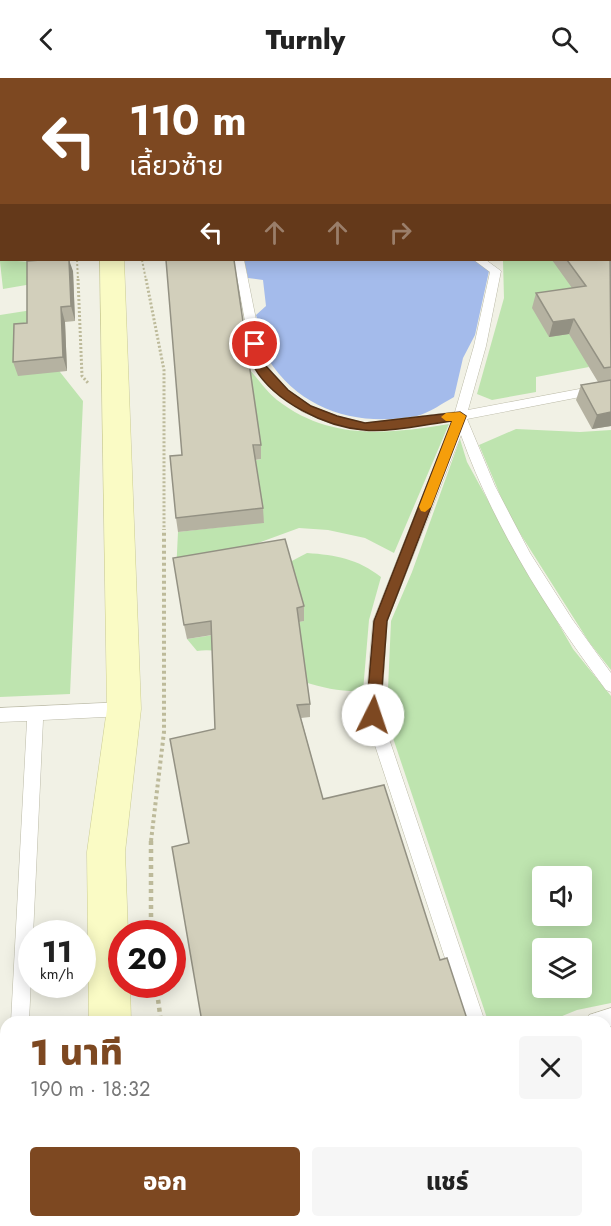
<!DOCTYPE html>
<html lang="th">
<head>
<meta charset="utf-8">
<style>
  :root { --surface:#fff; --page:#f6f6f6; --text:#222; --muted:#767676; --accent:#7d4821 }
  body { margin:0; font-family:Jost,"Noto Sans Thai",sans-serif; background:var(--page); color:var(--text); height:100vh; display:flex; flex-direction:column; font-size:22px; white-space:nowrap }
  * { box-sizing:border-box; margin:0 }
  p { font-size:20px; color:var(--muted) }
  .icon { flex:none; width:33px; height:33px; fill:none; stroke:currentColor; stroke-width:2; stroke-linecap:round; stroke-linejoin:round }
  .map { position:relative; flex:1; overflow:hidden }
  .details { position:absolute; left:0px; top:938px; width:612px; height:212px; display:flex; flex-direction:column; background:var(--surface); border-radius:18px 18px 0 0; box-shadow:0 3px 15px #0003 }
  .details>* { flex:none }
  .banner { position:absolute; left:0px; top:0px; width:612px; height:183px; box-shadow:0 3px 15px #0003; background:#7d4821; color:#fff; overflow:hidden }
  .fabs { position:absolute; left:532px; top:788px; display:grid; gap:12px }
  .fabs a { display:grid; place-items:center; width:60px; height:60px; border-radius:6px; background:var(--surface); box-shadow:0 3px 15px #0003; font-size:30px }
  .speed { position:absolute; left:18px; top:842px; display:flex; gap:12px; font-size:30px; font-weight:700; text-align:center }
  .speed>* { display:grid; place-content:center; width:78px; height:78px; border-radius:50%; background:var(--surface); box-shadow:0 3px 15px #0003; line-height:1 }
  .speed small { font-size:15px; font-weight:400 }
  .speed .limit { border:9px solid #d22; background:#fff; color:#111 }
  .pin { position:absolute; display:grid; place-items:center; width:51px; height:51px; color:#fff; margin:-26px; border:3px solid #fff; border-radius:50%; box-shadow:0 2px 6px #0007 }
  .me { position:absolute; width:66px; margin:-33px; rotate:4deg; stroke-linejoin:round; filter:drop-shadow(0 0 4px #0008) }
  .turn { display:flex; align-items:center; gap:21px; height:126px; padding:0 30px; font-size:27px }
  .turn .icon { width:78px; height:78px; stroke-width:2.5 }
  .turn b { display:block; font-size:42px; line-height:51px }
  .lanes { display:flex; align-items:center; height:57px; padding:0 30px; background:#0003; justify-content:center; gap:30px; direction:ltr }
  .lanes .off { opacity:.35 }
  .round { display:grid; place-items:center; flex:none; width:63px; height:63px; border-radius:6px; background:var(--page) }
  .summary { display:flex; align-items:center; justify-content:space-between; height:102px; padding:0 30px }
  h1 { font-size:36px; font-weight:800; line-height:45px; color:var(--accent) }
  .action { display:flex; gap:12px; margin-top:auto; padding:12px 30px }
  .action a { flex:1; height:69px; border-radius:6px; background:var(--accent); color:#fff; font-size:24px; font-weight:800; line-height:69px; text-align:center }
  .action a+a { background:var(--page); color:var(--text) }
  header { display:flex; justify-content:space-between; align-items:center; height:78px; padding:0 30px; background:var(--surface); font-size:27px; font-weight:800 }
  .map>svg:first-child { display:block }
  .green { fill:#bee4af; fill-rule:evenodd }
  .water { fill:#a4bbeb }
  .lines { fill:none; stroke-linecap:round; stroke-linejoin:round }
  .lane-casing { stroke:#bcbba8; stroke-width:1 }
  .secondary-casing { stroke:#cbcc94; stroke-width:1 }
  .path-far3 { stroke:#bdba9a; stroke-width:2; stroke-dasharray:2 2; stroke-linecap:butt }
  .path-far2 { stroke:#bdba9a; stroke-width:3; stroke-dasharray:2 2; stroke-linecap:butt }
  .path-far1 { stroke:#bdba9a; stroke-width:4; stroke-dasharray:3 3; stroke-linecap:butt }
  .path { stroke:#bdba9a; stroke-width:4.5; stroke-dasharray:4 4; stroke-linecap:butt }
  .lane { fill:#fff; fill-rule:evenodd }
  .secondary { fill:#fafbc5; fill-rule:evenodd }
  .wall { fill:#b5b2a1 }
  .shaded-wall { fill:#939183 }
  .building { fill:#d2cfbb; stroke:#939183; stroke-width:1.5 }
  .route { fill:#7d4821; stroke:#512f15; stroke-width:1.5 }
  .slow { fill:#f59e0b }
</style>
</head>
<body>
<header><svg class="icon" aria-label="back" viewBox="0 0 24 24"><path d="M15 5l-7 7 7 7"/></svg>Turnly<svg class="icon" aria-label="search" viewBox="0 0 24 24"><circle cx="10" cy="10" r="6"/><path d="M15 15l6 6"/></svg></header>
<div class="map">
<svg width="611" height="1148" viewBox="0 0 611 1148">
  <rect width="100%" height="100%" fill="#f1f1e5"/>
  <path class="green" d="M1 98 2 182 32 184V206L3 211 0 184Z
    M611 159C611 168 611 179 611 187 606 217 571 258 589 289L536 299V314L492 322 477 316 504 220 503 183 500 182H610Z
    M32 232 60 294 83 323 70 616 0 619V237Z
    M249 291C258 301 267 314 277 322 330 363 388 356 449 346L394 475 365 460 328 452 299 450 176 495 178 454 264 444 245 385 261 381Z
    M516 351 580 354 611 352V592L589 564 509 438 479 367Z
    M460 361 467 384 491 428 573 571 611 618V925L577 932 550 943H488L392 657 387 634 391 543 412 494ZM543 798H582V837H543ZM543 870H582V909H543Z
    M307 475C336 477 358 481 381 499L369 542 363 613C325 615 290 599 255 586 235 578 219 570 197 573L187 561 304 543 288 485Z
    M293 1143H501L503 1148H275Z"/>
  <path class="water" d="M244 182H474L489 193 475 257 463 280 454 319C443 325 429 335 417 338 358 349 301 333 268 281 261 270 261 250 256 237L266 228 263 202 248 200Z
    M606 975 611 978V1148H568L563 1143H606Z"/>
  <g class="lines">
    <g class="lane-casing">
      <path id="lane" d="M323 0H331V2H323Z
        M234 182H244L265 286 288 312 311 328 337 338 365 345 455 334 474 268 490 194 474 182H486L501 193 486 268 468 332 611 305V313L467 341 495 408 530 475 572 541 611 595V614L606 612C547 533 494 449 461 357L387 543 381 637 485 944H466L365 637 373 543 452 343 365 353 330 345 303 334 280 318 253 287Z
        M124 624 130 626 132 631 130 636 124 638 43 642 29 944H11L27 643 0 644V630Z
        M611 930V948L606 950V944H587L589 937Z
        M508 1143H530L533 1148H511Z"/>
    </g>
    <g class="secondary-casing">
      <path id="secondary" d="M70 0H90V2H70Z
        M510 0H530L531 2H511Z
        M610 96H611V110L610 109Z
        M100 182H124L141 631 125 774 128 855H122V906H130L131 944H89L87 774 107 631Z
        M6 1108V1143H24L21 1148H0V1109Z
        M66 1143H114L116 1148H68Z"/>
    </g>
    <path class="path-far3" d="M77 182 78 202
      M142 182 146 202"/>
    <path class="path-far2" d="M78 201 82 298 89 306
      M146 201 164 292V452"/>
    <path class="path-far1" d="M151 763 164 654V451"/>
    <path class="path" d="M151 855V761
      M156 906 161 944
      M208 1143V1148"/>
    <use href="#lane" class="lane"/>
    <use href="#secondary" class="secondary"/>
  </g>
  <path class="wall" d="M413 0H508L509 2H412Z
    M611 174V348L592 351 576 322 581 307 598 304 569 256 549 259 532 230 536 215 572 210 552 182H610Z
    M73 193 75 243 65 244 67 293 18 298 13 284 27 245Z
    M261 367V381L255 382 263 430 264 445 178 454 176 440 170 378Z
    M304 528V543L299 544 310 626V639L301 640 323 721 440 882 468 944 189 765 215 651 212 557 187 561 184 547Z"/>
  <path class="shaded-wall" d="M69 182 73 193 75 243 71 228Z
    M61 229 65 244 67 293 63 279Z
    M574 241 569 256 549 259 553 244Z
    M611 334V348L592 351 597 337Z"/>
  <path class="building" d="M422 0H508L509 2H423Z
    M610 174 611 289 604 290 574 241 553 244 536 215 586 208 567 182H610Z
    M41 182H69L71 228 61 229 63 279 13 284 14 246 27 245V183Z
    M166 182H234L261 367H253L263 430 176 440 170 378 182 377Z
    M611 302V334L597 337 581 307Z
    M285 461 304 528 297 530 310 626 297 627 323 721 384 707 440 882 447 880 468 944H202L172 769 189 765 170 661 215 651 211 543 184 547 173 480Z
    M235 1143H350L351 1148H236Z"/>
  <path class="route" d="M255 263 260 266 264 286 288 312 311 328 337 338 365 345 460 334 466 338 387 543 380 637 373 643 366 637 374 543 452 343C428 346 388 355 364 352 326 349 274 324 254 289 251 283 251 273 249 266Z"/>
  <path class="slow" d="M460 334 466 338 431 429 425 434 421 433 419 429 452 343H446L441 339 446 335Z"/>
</svg>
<div class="fabs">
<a><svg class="icon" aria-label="sound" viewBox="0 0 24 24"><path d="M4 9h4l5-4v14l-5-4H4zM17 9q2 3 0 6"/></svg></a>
<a><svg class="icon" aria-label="layers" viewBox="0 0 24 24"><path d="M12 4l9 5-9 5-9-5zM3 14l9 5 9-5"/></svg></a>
</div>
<div class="speed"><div>11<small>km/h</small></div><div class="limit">20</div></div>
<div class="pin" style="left:255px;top:266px;background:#d93025"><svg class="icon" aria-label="arrive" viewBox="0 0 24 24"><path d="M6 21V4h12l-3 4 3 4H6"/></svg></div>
<svg class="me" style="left:373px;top:637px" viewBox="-20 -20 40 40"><circle r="19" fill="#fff"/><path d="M0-13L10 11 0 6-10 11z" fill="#7d4821"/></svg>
<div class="banner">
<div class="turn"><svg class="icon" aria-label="left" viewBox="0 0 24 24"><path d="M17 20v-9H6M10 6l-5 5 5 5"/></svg><div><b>110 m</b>เลี้ยวซ้าย</div></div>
<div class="lanes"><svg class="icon" aria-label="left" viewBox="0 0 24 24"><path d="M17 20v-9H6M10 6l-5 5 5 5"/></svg><svg class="icon off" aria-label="ahead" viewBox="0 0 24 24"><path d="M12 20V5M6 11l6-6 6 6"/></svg><svg class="icon off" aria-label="ahead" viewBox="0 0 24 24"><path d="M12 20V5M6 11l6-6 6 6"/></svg><svg class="icon off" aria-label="right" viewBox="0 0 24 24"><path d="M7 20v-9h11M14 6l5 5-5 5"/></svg></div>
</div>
<section class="details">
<div class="summary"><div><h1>1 นาที</h1><p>190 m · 18:32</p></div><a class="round"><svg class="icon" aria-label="close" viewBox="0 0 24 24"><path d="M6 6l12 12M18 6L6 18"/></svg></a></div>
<div class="action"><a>ออก</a><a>แชร์</a></div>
</section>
</div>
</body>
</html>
